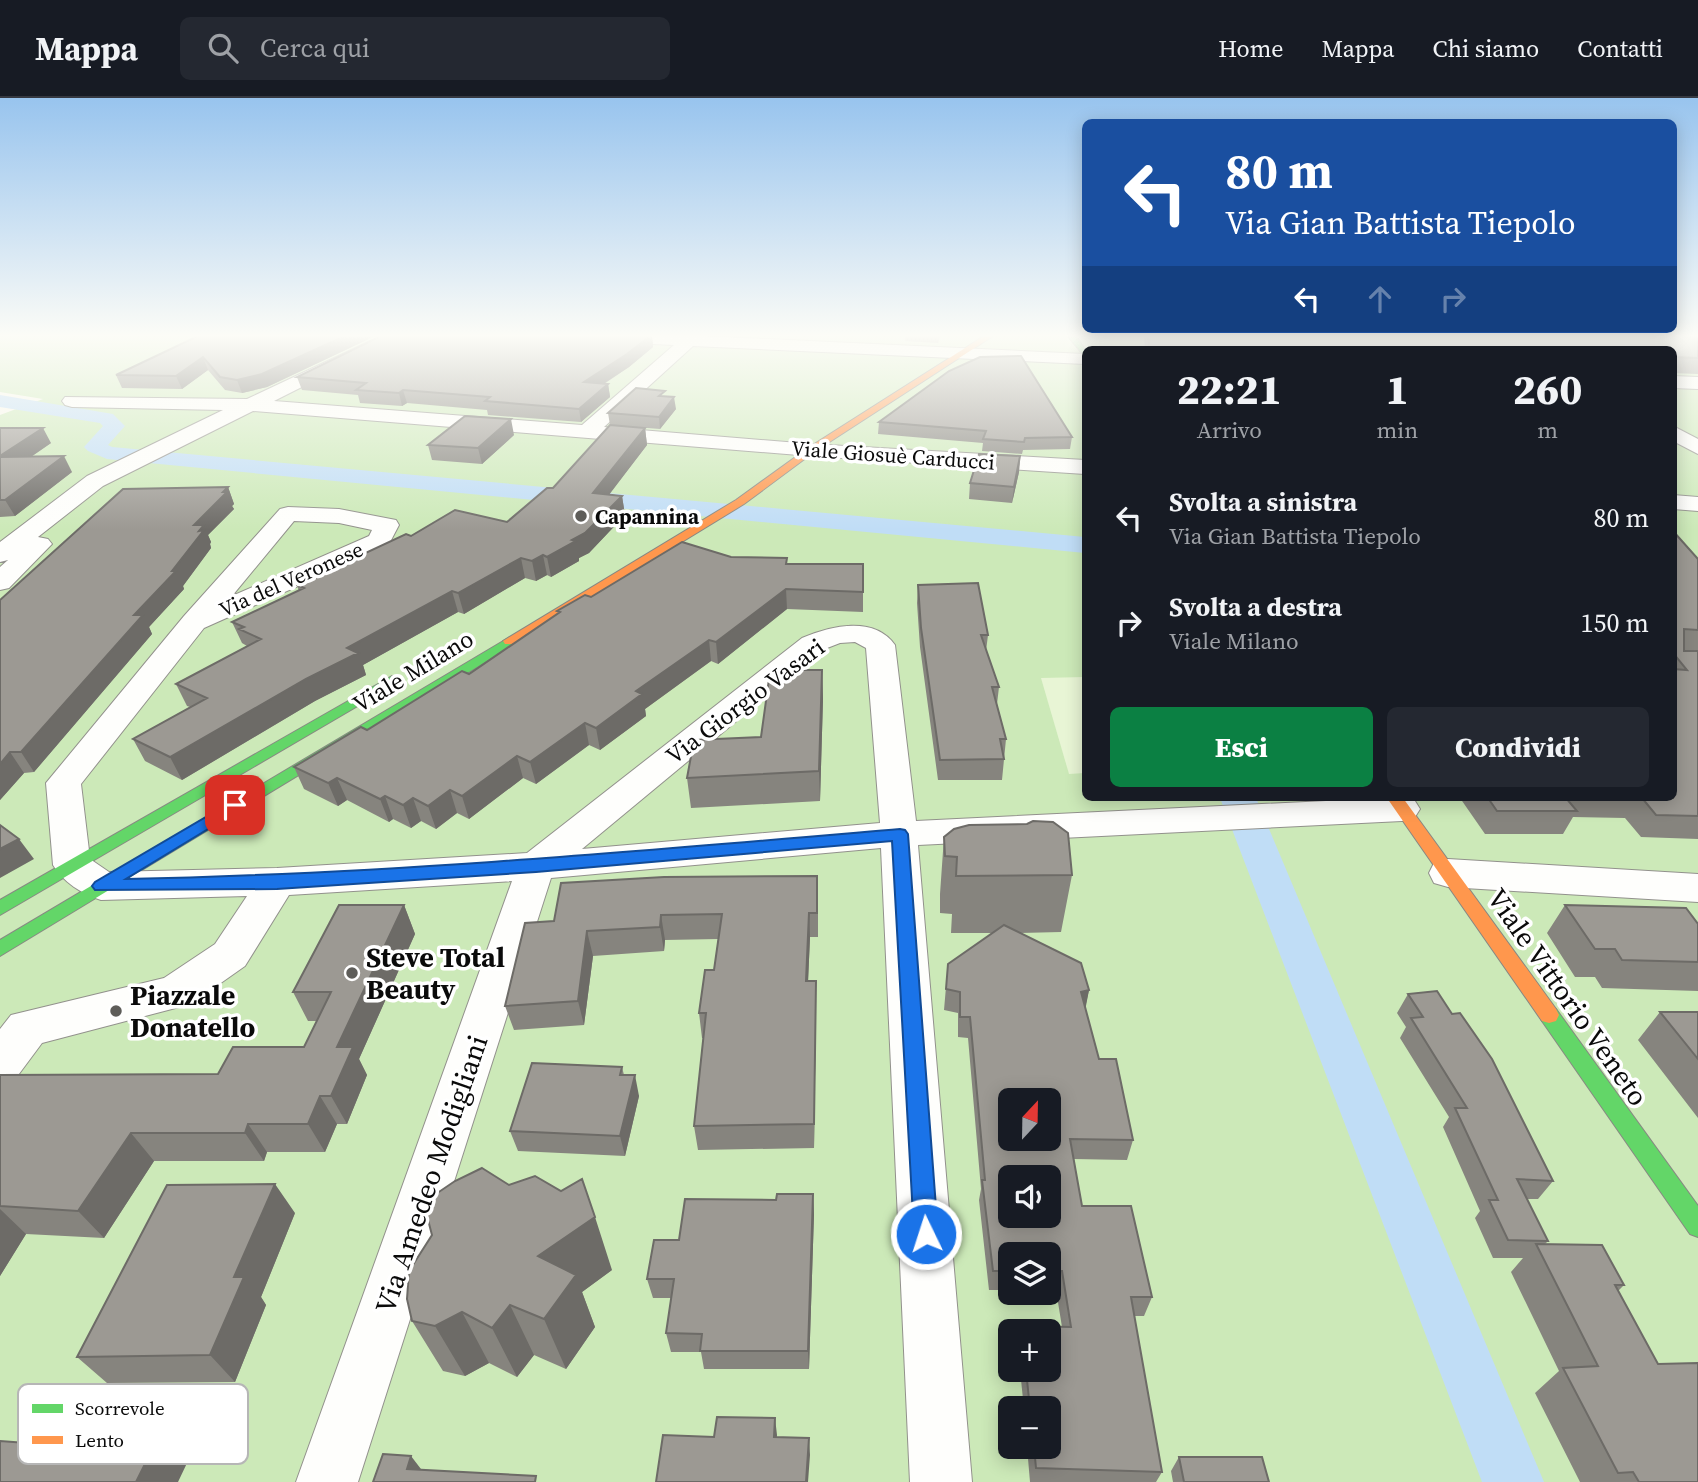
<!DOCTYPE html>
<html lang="it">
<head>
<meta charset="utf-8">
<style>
  :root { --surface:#171b24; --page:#242831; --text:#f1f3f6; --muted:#9ea1a6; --line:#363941; --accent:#0b8043 }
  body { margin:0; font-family:"Source Serif 4",serif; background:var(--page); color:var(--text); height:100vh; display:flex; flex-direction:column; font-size:26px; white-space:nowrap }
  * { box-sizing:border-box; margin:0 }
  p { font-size:23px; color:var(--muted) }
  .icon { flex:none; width:38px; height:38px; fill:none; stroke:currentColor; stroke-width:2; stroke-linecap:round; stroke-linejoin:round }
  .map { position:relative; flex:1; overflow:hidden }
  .drawer { position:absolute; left:1082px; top:248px; width:595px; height:455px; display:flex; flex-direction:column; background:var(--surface); border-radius:10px; box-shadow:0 4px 18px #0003 }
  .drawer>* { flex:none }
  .guide { position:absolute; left:1082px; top:21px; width:595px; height:214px; border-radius:10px; box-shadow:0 4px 18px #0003; background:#1a4fa0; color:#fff; overflow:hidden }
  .needle { width:46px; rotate:22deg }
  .controls { position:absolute; left:998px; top:990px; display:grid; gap:14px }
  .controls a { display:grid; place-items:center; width:63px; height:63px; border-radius:10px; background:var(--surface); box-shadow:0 4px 18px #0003; font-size:35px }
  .pin { position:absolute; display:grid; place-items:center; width:60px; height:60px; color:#fff; margin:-30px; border-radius:14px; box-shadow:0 4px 10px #0006 }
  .me { position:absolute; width:77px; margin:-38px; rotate:356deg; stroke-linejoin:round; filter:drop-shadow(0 0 5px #0008) }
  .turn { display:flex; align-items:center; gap:24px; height:147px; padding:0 28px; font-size:32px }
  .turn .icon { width:91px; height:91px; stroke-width:2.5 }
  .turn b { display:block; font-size:49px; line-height:60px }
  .lanes { display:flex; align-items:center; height:66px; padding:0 28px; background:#0003; justify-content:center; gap:35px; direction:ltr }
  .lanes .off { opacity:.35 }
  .eta { display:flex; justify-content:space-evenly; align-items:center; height:119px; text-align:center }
  .eta b { font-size:42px; font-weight:800; line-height:49px }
  .primary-button { display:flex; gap:14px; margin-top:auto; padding:14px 28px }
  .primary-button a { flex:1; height:80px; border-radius:10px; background:var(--accent); color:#fff; font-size:28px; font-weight:800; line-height:80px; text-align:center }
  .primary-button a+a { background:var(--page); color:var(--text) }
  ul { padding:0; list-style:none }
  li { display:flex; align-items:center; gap:21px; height:105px; padding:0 28px }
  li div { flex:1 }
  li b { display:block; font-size:26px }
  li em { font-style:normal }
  header { display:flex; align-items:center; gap:42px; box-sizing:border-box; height:98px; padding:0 35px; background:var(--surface); border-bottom:2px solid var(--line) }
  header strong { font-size:33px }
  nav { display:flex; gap:38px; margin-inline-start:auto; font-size:24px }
  .search { width:490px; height:63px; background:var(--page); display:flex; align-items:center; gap:18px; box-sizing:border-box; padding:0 24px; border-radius:10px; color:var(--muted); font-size:26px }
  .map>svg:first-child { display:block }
  .forest { fill:#cce9b8; fill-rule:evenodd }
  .pitch { fill:#e8f5d5 }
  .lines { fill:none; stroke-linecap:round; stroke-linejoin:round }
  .canal { fill:#c0ddf6; fill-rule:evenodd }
  .street-casing { stroke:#92918c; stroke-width:2 }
  .fast-casing { stroke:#888883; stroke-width:2 }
  .slow-casing { stroke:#888883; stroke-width:2 }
  .street { fill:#fefefc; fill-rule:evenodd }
  .fast { fill:#63d668; fill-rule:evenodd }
  .slow { fill:#ff974d; fill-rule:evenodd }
  .wall { fill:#86847e }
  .shaded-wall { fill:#6d6b67 }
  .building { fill:#9c9993; stroke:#6d6b67; stroke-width:2; fill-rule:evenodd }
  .route { fill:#1a73e8; stroke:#114b97; stroke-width:2 }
  .poi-dot { fill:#5e5d59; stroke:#fff; stroke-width:2.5 }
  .labels { text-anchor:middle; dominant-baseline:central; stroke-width:7; stroke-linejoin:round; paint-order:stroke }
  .far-street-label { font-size:21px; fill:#0a0a0a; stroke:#fff }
  .far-poi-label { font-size:21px; font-weight:bold; fill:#0a0a0a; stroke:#fff; text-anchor:start }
  .street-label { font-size:24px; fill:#0a0a0a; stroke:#fff }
  .near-poi-label { font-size:28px; font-weight:bold; fill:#0a0a0a; stroke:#fff; text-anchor:start }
  .near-street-label { font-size:28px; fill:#0a0a0a; stroke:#fff }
  .key { fill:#fff; stroke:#b6b6b6; stroke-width:2 }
  .key-label { font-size:19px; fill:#0a0a0a }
</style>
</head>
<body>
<header>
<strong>Mappa</strong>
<div class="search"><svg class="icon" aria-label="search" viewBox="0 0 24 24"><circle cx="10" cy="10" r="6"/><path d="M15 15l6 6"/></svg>Cerca qui</div>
<nav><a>Home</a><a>Mappa</a><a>Chi siamo</a><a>Contatti</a></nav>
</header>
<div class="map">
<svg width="1698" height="1384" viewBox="0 0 1698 1384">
  <rect width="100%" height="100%" fill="#f9f8ed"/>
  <path class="forest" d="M0 238H1698V1384H0V317L43 301 0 294ZM1085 252H1673V700H1085ZM1010 1003H1048V1041H1010ZM1010 1080H1048V1118H1010ZM1010 1157H1048V1195H1010ZM1010 1234H1048V1272H1010ZM1010 1311H1048V1349H1010Z"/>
  <path class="pitch" d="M1085 579V675L1069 676 1041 580Z"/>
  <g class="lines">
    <path class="canal" d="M0 297 113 316 125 328 108 347 112 349 1085 439V455L107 361 88 353 84 349 103 328 100 325 0 309Z
      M1220 700H1256L1544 1384H1482Z"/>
    <g class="street-casing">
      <path id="street" d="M381 238H403L274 303 582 327 674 247 592 243 584 238H702L1085 256V266L693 248 604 329 811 346 1085 362V376L811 358 253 313 103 388 38 439 48 441 52 446 9 490 0 492V469L8 462 0 464V444L87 378 223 312 72 309 65 307 62 303 65 299 247 301Z
        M1673 278 1698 279V291L1673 290Z
        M1673 328 1698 341V356L1673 343Z
        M1673 397 1698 399V413L1673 411Z
        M288 409 339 411 396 422 399 427 388 448 204 530 81 686 90 761 109 774 277 770 527 755 802 540C830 528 874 517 895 547L916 723 1387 700 1415 703 1420 711 1415 719 1402 723 918 747 972 1384H910L881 750 551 780 358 1384H296L512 783 289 797 245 868 191 906 42 945 16 980 0 985V931L11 917 164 880 215 846 247 798 101 802C82 796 63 784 53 767L46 685 184 518 280 411ZM294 423 339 425 372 432 369 438 232 498ZM855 544 866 550 880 725 582 751 822 552 840 545Z
        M1448 761 1698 776V804L1448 789 1434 785 1429 775 1434 765Z"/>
    </g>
    <g class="fast-casing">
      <path id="fast" d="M1068 238H1076L1085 252V259Z
        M510 539 517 543 515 546 0 858V842Z
        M392 578 397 579 399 582 397 585 0 817V802Z
        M1549 909 1556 911 1698 1108V1139L1690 1136 1542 923 1539 917 1542 911Z"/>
    </g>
    <g class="slow-casing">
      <path id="slow" d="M984 238H993L814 354 744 406 515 546H505L503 543 736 402 808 350Z
        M1387 700H1403L1556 911 1559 917 1556 923 1549 925 1542 923Z"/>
    </g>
    <use href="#street" class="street"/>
    <use href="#fast" class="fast"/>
    <use href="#slow" class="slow"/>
  </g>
  <path class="wall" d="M198 238H375L267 289 242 295 225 292 208 272 182 291 122 290 116 277Z
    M381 238H652L653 249 629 269 604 286H608L610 299 581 324 488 317 487 312 407 305 402 308 360 305 358 297 302 292 297 279Z
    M906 238H940L938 245 905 243Z
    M1144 238H1529L1531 239H1532L1531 238H1698V276L1673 275V252H1145Z
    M676 311 660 331 610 327 608 315Z
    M879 324 1072 339 1070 351 1023 352 1022 356 982 353 983 345 878 336Z
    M0 330 51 345 31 359 72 374 15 418 0 419Z
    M645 330 647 347 609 396 622 398 625 417 589 455 579 460V463L551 479 547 477 536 483 525 480 464 516 458 514 363 567 366 577 315 603 182 682 145 663 133 641 190 609 187 608 176 586 247 548 242 545 232 524 299 493 297 487 411 438 507 424 553 390Z
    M514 337 482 366 432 362 428 347Z
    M1020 358 1019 374 1012 405 969 401 970 385Z
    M228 389 234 406 232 408 234 411 208 437 211 444 210 446 211 450 183 488 184 491 149 529 152 536 34 674 24 675 0 702V502Z
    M1673 433 1698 461V741L1641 739 1625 720 1573 719 1563 736H1485L1460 700H1673Z
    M731 459 787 460V466H863V514L787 511 718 566 711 563 645 611 646 618 600 652 589 647 536 686 523 680 469 721 457 715 436 731 421 723 411 730 393 721 389 724 347 702 338 708 304 691 294 669 367 632 469 576 558 516 557 513 591 499Z
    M918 487 988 537 986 553 999 589 997 606 1006 641 1002 682H938L920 549 917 505Z
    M822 572 823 601 820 703 691 710 687 680 761 639 784 581Z
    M944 739 1072 777 1061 834 1020 835 1089 892 1085 910 1099 961 1133 1042 1127 1062 1074 1061 1082 1108 1152 1199 1144 1218H1134L1162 1374 1156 1384H1030L1027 1349H1048V1311H1024L1020 1272H1048V1234H1021L1022 1228 1062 1229 1056 1192H1048V1157H1010V1192H989L979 1102 981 1091 968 940 958 939V915L944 912 948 866 993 835H951L952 816 940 815V796Z
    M818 802V839H810L808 883H816V907L814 1050 698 1052 694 1028 703 940H702L699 915 714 872 718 841 665 842 664 853 593 858 584 927 514 932 505 908 525 825Z
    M404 807 415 836 359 961 367 977 347 1026H337L325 1054H267L264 1063H154L104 1140 26 1136 0 1178V977L218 976 304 949 317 923H308L293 894Z
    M1565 807 1698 826V893L1602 890 1595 879H1575L1547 835Z
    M1408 896 1553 1083 1538 1101H1527L1548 1143 1545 1146 1624 1187 1618 1193 1698 1384H1580L1535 1295 1559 1273 1511 1174 1523 1160H1493L1475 1120 1480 1113 1443 1029 1449 1019 1400 940 1406 929 1397 915Z
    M1660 914H1698V1020L1638 942Z
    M622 969 624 977 639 998 625 1058 518 1053 510 1033Z
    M813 1096 814 1116 809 1271H704L701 1254H671L666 1235 671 1200H653L647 1181 679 1142 776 1102Z
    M295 1115 261 1199 266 1207 235 1284 107 1285 77 1259Z
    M612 1172 582 1194 595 1229 566 1271 534 1257 517 1279 489 1265 465 1278 443 1273 412 1223Z
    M1179 1359 1269 1384H1173L1171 1373Z"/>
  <path class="shaded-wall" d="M345 238H375L267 289 242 295 237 282Z
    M650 238H652L653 249 629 269 586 297 584 284Z
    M203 259 208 272 182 291 176 278Z
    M608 286 610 299 581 324 579 311Z
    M403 292 407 305 402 308 399 295Z
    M674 299 676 311 660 331 659 319Z
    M511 321 514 337 482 366 478 350Z
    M43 330 51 345 7 375 0 363V358Z
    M645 330 647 347 596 414 593 395Z
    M64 358 72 374 15 418 5 402Z
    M1020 358 1019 374 1012 405 1014 389Z
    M228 389 234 406 232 408 234 411 208 437 211 444 210 446 211 450 183 488 184 491 149 529 152 536 34 674 21 654 134 517 172 473 194 427Z
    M622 398 625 417 589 455 579 460V463L551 479 547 459 572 442Z
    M543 457 547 477 536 483 532 463Z
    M521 460 525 480 464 516 458 495Z
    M786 491 787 511 718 566 716 544Z
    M452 493 458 514 363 567 366 577 315 603 182 682 170 659 347 550Z
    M709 542 711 563 645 611 646 618 600 652 596 630 636 593Z
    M822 572 823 601 820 703 819 673Z
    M585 625 589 647 536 686 530 664Z
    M10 654 24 675 0 702V666Z
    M517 658 523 680 469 721 462 698Z
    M337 680 347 702 338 708 328 685Z
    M450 692 457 715 436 731 428 708Z
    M385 698 393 721 389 724 380 701Z
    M413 700 421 723 411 730 403 707Z
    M19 741 34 761 0 780V751Z
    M404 807 415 836 359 961 367 977 347 1026 331 998 337 949Z
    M809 815 810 839 807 907 806 883Z
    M661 817 665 842 664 853 660 829Z
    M587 833 593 858 584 927 578 903Z
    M816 883V907L814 1050V1026Z
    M1089 892 1085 913 1081 894Z
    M635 977 639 998 625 1058 620 1038Z
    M320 998 337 1026 325 1054 308 1026Z
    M248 1026 267 1054 264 1063 245 1035Z
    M131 1035 154 1063 104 1140 78 1113Z
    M275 1086 295 1115 261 1199 266 1207 235 1284 210 1257 234 1179Z
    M813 1096 814 1116 809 1271 808 1253Z
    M0 1111 26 1136 0 1178Z
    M595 1119 612 1172 582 1194 595 1229 566 1271 544 1221 538 1158Z
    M510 1207 534 1257 517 1279 492 1230Z
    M462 1214 489 1265 465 1278 435 1228Z
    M775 1320 777 1337 776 1356 774 1339Z
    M159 1338 188 1363 178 1384H136Z
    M809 1340 810 1357 808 1384H806Z
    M411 1358 424 1375 407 1371Z"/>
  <path class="building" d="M198 238H345L262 276 237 282 220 279 203 259 176 278 116 277Z
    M381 238H650L627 256 584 284 608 286 579 311 485 303 490 299 403 292 399 295 356 292 366 285 297 279Z
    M1148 238H1529L1531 239 1555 238H1698V260L1673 259V252H1420L1416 248 1418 252H1150Z
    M1021 258 1072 339 1025 340 1024 344 983 341 986 333 879 324 949 273 980 259Z
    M636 290 665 293 659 298 674 299 659 319 608 315Z
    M465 318 511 321 478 350 428 347Z
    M610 327 645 330 593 395 622 398 585 435 572 442 576 443 547 459 543 457 532 463 521 460 458 495 452 493 347 550 358 555 306 581 170 659 133 641 207 600 176 586 261 541 239 531 244 529 232 524 304 490 297 487 406 436 411 438 455 412 507 424 547 390H553Z
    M0 330H43L0 358Z
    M979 356 1020 358 1014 389 970 385Z
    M64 358 5 402H0V359Z
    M228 389 223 394H227L194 427H204L199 433 204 432 172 473H176L134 517H143L21 654H10L0 666V502L123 391Z
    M1673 433 1698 461V532L1684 531V553H1698V718L1656 717 1642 700H1673V571L1687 572 1673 555Z
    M682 444 731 459 787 460 786 466H863V494L786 491 716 544 709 542 636 593 642 596 596 630 585 625 530 664 517 658 462 698 450 692 428 708 413 700 403 707 385 698 380 701 337 680 328 685 294 669 361 629 367 632 462 573 469 576 560 514 557 513 585 497 591 499Z
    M978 485 988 537H981L999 589H992L1006 641H1000L1004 661 940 662 921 530 918 487Z
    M784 572H822L819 673 687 680 694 642 761 639 769 581H784Z
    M1488 700H1566L1577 713H1497Z
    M1033 723 1053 724 1068 735 1072 777 956 778 957 759 945 758 944 739 954 731 969 727 1027 726Z
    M0 727 19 741 0 751Z
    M817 778V815H809L806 883H816L814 1026 694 1028 706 915H699L705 872H714L722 816 661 817 660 829 587 833 578 903 505 908 525 825 554 823 561 785 664 779Z
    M339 807H404L337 949H353L331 998H320L308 1026H248L245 1035H131L78 1113 0 1108V977L218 976 233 949H304L331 894H293Z
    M1565 807 1686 810 1698 826V864L1622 862 1615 851H1595Z
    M1004 827 1081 865 1089 892 1081 894 1099 961H1116L1133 1042 1070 1041 1082 1108H1131L1152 1199H1131L1162 1374 1036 1370 1034 1349H1048V1311H1030L1026 1272H1048V1234H1023L1022 1228 1071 1229 1062 1173H1048V1157H1010V1173H993L982 1082H985L970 919H960V894L946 891 948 866ZM1010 1003H1048V1041H1010ZM1010 1080H1048V1118H1010Z
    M1437 893 1452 916 1460 915 1492 961 1553 1083 1517 1081 1548 1143 1508 1142 1489 1102H1498L1455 1010H1467L1411 920 1423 919 1408 896Z
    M1660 914H1698V961Z
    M532 965 622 969 620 977H635L620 1038 510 1033Z
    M482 1070 509 1087 535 1078 561 1093 582 1081 595 1119 538 1158 576 1177 544 1221 510 1207 492 1230 462 1214 435 1228 412 1223 407 1201 409 1173 432 1137 427 1118 430 1100 455 1083Z
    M275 1086 234 1179H244L210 1257 77 1259 167 1087Z
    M777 1096H813L808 1253H700L702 1236 666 1235 674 1181H647L654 1142H679L685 1101 776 1102Z
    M1536 1146 1602 1147 1624 1187H1615L1658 1266 1698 1265V1384H1639L1633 1374 1618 1375 1563 1270 1598 1268Z
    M717 1319 775 1320 774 1339 809 1340 806 1384H656L663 1337 714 1339Z
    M102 1334 159 1338 136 1384H0V1343L93 1350Z
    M383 1356 411 1358 407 1371 536 1378 535 1384H373Z
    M1179 1359H1262L1269 1384H1184Z"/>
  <linearGradient id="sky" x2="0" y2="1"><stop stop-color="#98c4ee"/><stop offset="0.55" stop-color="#fcfcf7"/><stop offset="1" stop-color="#fcfcf7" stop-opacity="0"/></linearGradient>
  <rect width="1698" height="432" fill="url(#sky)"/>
  <path class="route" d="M235 702 243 707 241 711 126 781C385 776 642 753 900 731L905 732 908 736 938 1136 935 1145 926 1148 918 1145 914 1136 892 743 536 774 277 791 95 792 92 788 95 784Z"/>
  <g class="poi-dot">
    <circle cx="581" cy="418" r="7"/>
    <circle cx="352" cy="875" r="7"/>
    <circle cx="116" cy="913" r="7"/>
  </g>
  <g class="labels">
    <g class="far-street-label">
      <text transform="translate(893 357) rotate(4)">Viale Giosuè Carducci</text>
      <text transform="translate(291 481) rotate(-24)">Via del Veronese</text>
    </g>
    <g class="far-poi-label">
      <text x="595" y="418">Capannina</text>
    </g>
    <g class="street-label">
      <text transform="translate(413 573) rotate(-31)">Viale Milano</text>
      <text transform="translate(745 603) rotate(-37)">Via Giorgio Vasari</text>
    </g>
    <g class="near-poi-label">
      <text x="366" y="859">Steve Total<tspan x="366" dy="32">Beauty</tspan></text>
      <text x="130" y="897">Piazzale<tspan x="130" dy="32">Donatello</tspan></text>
    </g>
    <g class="near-street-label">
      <text transform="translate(1568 899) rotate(55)">Viale Vittorio Veneto</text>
      <text transform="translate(431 1076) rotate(-71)">Via Amedeo Modigliani</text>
    </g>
  </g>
  <rect x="18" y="1286" width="230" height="80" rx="10" class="key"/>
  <rect x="32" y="1306" width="31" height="9" fill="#63d668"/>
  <rect x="32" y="1338" width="31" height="8" fill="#ff974d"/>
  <g class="key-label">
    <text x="75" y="1317">Scorrevole</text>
    <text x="75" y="1349">Lento</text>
  </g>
</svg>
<div class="controls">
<a><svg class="needle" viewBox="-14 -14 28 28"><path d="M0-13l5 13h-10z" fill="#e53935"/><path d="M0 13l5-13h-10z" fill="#9ea1a6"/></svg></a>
<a><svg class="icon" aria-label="sound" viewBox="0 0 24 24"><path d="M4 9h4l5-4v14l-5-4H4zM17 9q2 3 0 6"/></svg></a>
<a><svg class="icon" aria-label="layers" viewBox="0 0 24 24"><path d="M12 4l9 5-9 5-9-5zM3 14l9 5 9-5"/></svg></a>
<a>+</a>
<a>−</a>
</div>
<div class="pin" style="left:235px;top:707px;background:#d93025"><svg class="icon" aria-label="arrive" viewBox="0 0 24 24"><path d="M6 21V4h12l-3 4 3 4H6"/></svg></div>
<svg class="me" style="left:926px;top:1136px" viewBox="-20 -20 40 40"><circle r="17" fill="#1a73e8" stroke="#fff" stroke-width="3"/><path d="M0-11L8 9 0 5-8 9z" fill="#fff"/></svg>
<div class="guide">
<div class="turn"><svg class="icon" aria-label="left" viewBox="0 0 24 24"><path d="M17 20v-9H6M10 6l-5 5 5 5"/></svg><div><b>80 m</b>Via Gian Battista Tiepolo</div></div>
<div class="lanes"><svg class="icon" aria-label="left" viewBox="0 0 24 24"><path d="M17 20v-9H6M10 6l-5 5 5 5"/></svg><svg class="icon off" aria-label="ahead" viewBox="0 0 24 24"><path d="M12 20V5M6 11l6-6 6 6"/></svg><svg class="icon off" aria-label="right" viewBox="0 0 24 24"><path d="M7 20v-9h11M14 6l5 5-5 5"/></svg></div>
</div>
<section class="drawer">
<div class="eta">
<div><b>22:21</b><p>Arrivo</p></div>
<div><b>1</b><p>min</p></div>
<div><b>260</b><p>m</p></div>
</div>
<ul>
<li><svg class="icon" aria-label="left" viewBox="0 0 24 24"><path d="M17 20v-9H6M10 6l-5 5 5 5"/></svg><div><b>Svolta a sinistra</b><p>Via Gian Battista Tiepolo</p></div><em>80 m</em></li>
<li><svg class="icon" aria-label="right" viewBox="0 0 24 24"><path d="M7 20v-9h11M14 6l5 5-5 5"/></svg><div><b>Svolta a destra</b><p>Viale Milano</p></div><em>150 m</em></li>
</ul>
<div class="primary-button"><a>Esci</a><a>Condividi</a></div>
</section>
</div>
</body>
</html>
